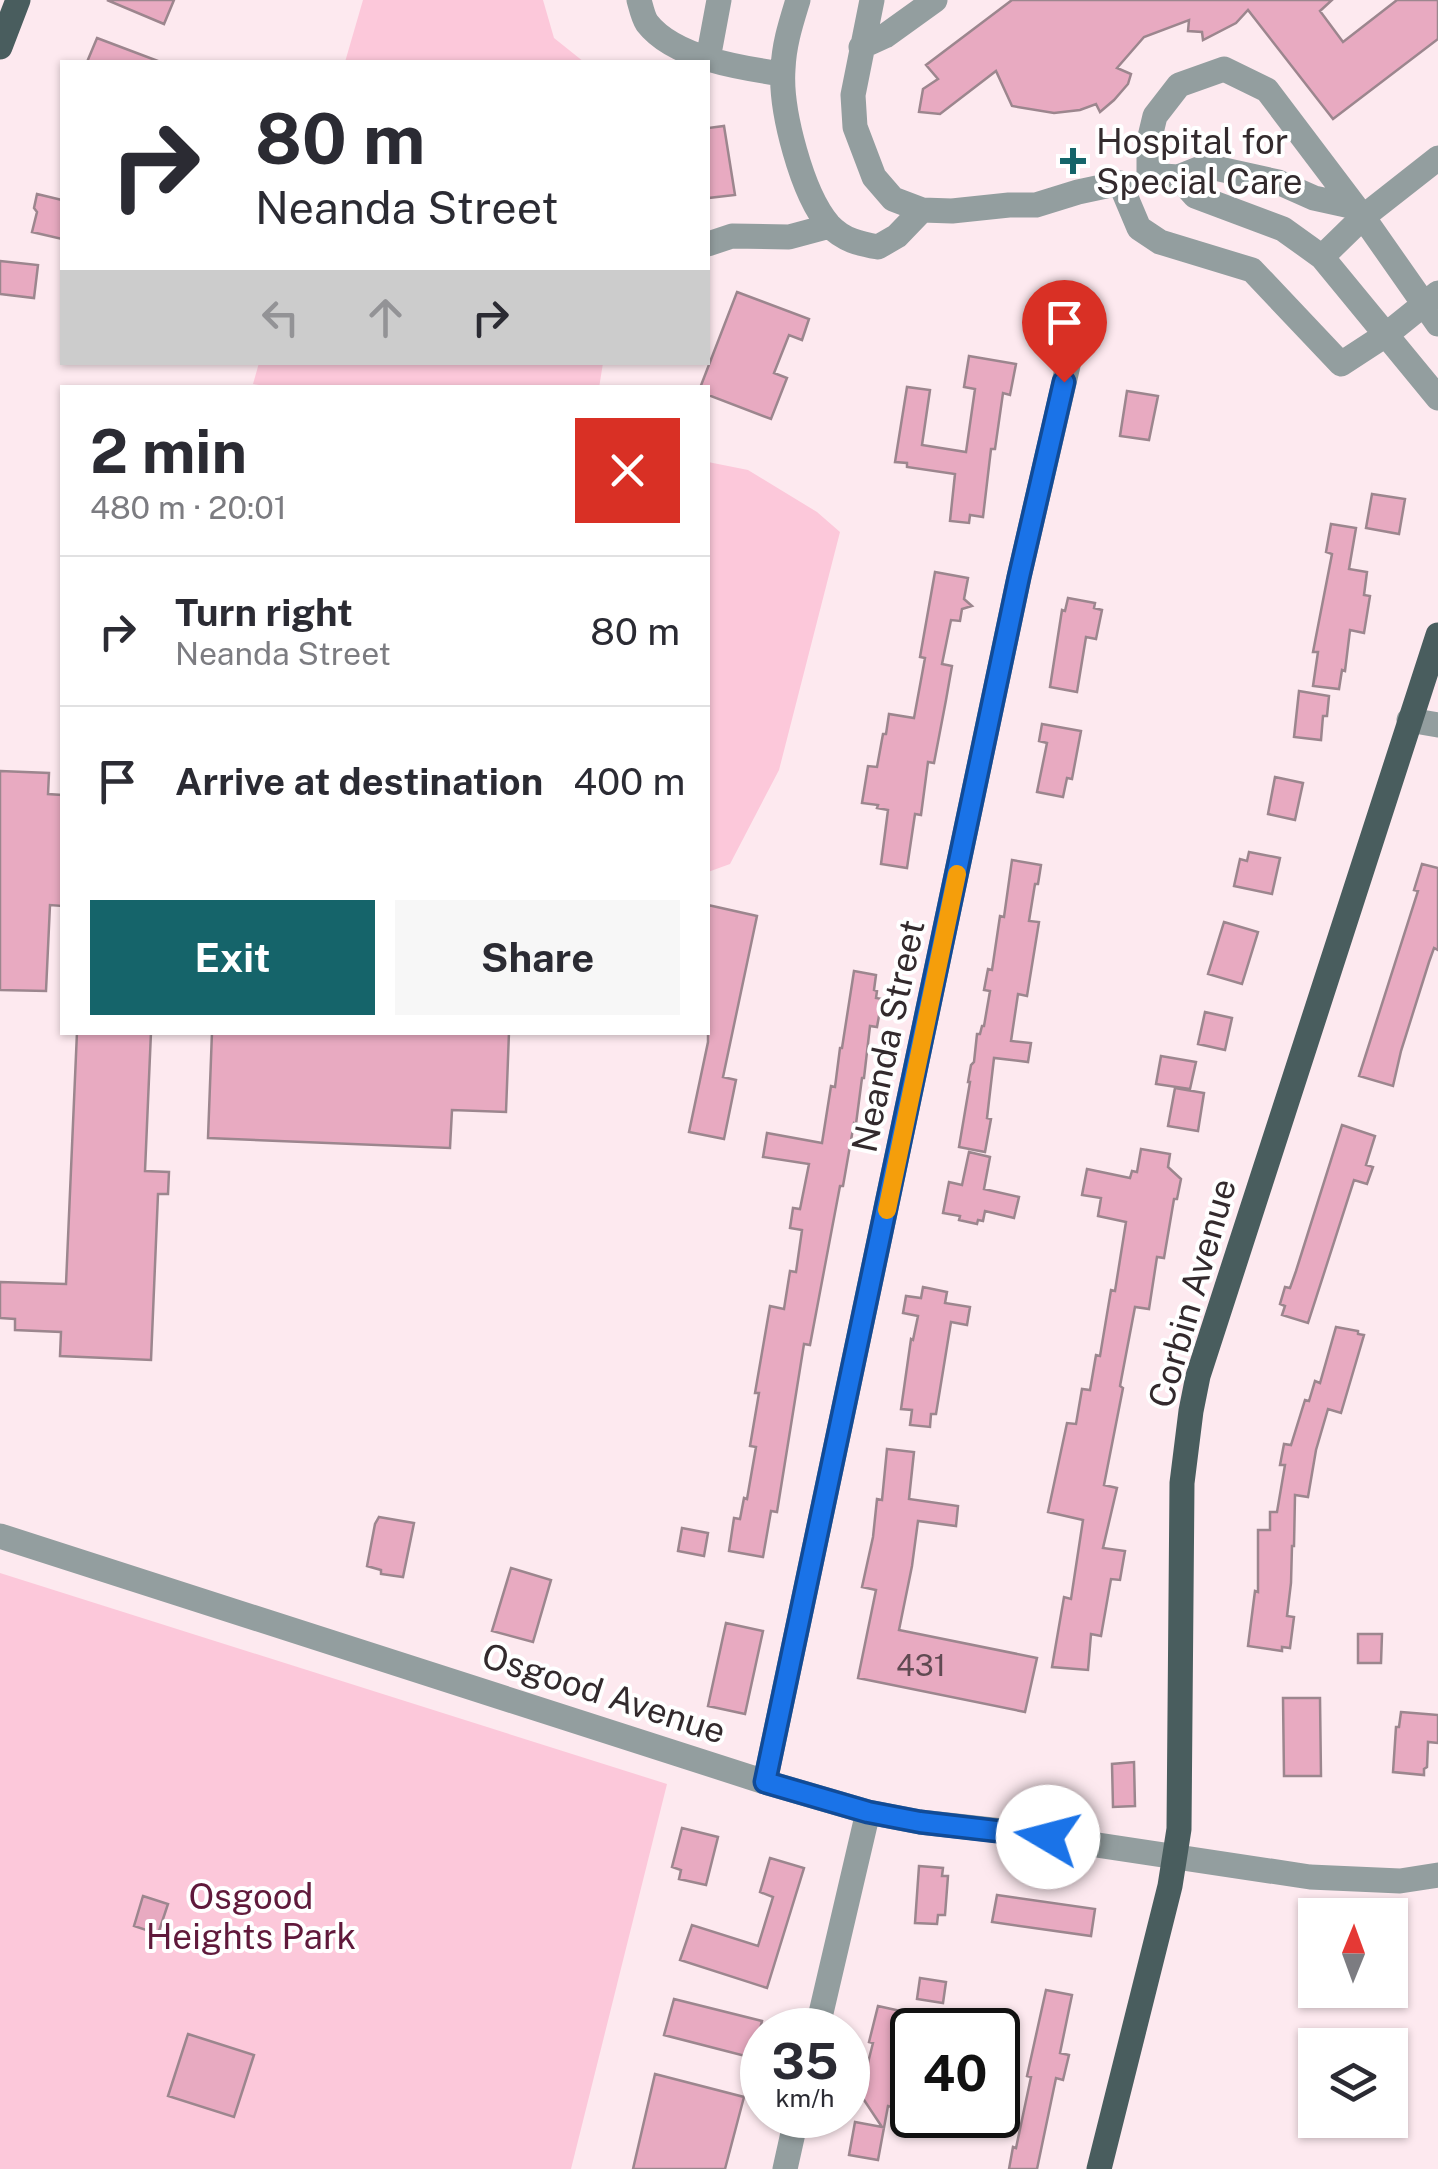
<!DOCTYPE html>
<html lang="en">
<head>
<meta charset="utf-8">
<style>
  :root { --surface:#fff; --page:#f7f7f7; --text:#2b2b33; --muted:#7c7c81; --line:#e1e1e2; --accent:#15646a }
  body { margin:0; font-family:"Public Sans",sans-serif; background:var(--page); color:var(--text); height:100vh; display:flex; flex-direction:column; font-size:38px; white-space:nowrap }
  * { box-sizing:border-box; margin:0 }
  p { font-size:32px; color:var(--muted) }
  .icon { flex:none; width:55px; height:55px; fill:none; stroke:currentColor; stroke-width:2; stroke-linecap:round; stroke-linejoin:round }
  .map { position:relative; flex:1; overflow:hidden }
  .details { position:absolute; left:60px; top:385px; width:650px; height:650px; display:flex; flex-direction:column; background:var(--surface); border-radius:0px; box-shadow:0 2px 8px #0004 }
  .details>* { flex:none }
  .banner { position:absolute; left:60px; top:60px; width:650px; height:305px; border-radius:0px; box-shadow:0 2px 8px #0004; background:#fff; color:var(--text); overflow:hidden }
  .needle { width:65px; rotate:1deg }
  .fabs { position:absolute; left:1298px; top:1898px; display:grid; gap:20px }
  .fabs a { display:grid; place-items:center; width:110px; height:110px; border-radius:0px; background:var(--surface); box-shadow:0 2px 8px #0004; font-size:50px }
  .speed { position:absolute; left:740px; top:2008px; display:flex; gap:20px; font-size:50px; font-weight:700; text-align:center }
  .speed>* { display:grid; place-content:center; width:130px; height:130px; border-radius:50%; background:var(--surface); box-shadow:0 2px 8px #0004; line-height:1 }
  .speed small { font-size:25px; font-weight:400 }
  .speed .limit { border:5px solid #111; border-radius:15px; background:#fff; color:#111 }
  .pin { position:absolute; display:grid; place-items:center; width:85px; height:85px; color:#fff; margin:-102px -42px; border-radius:50% 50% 50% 0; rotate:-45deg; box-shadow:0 0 10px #0007 }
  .pin .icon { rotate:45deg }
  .me { position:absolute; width:110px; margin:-55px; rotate:278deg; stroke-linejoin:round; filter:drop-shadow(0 0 8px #0008) }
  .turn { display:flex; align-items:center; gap:35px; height:210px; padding:0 30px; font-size:45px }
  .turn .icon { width:130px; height:130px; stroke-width:2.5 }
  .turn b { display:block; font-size:70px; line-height:85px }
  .lanes { display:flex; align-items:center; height:95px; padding:0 30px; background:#0003; justify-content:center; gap:50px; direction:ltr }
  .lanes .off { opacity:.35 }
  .round { display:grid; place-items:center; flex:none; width:105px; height:105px; border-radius:0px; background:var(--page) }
  .summary { display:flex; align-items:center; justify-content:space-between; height:170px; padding:0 30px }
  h1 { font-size:60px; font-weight:700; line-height:75px }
  .cta { display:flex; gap:20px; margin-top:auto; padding:20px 30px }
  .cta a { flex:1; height:115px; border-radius:0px; background:var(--accent); color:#fff; font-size:40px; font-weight:700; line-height:115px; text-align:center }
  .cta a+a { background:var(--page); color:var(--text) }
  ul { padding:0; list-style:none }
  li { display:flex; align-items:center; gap:30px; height:150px; padding:0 30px; border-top:2px solid var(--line) }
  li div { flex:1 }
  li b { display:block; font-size:38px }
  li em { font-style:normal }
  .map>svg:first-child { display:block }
  .green { fill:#fcc8da }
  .building { fill:#e8aac1; stroke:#9c868e; stroke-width:2.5 }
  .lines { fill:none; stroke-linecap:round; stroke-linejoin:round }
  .minor { stroke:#939e9f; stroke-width:25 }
  .major { stroke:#495d5e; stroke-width:25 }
  .route-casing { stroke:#114b97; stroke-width:25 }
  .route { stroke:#1a73e8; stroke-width:18 }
  .slow { stroke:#f59e0b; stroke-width:18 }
  .poi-dot { fill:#15646a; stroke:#fff; stroke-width:4 }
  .labels { text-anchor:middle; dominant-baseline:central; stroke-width:8; stroke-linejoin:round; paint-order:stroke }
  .number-label { font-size:30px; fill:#604a52 }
  .poi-label { font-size:35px; fill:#332a2d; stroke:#fff; text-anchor:start }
  .street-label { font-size:35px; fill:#332a2d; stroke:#fff }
  .park-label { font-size:35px; fill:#60193b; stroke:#fff }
</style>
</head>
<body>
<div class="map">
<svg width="1438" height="2169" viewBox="0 0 1438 2169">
  <rect width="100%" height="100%" fill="#fde9ef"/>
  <path class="green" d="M363 0H543L554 38 584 62H345Z
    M259 363V362L603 363 599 388 273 387 253 384Z
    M708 462 748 470 817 512 840 532 779 770 730 864 708 872Z
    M0 1573 667 1784 571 2169H0Z"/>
  <path class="building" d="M107 0H174L164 24Z
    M1012 0H1332L1320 11 1343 42 1397 0H1438V39L1333 119 1248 10 1236 23 1203 40 1202 32 1188 31 1189 20 1144 37 1117 68 1131 74 1128 84 1114 100 1100 112 1096 104 1080 110 1054 113 1012 106 996 71 940 114 919 112 923 89 938 79 926 65Z
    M97 38 158 61 157 62H87Z
    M724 126 735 195 708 198V128Z
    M37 194 62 200V239L32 232 37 212 34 208Z
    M0 261 38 265 34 298 0 294Z
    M737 292 809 319 802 340 789 335 774 373 787 378 771 419 708 395V388H700Z
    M969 356 1016 364 1010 395 1003 393 995 449H991L983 517 970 515 969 523 950 521 955 474 907 467V463L895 462 907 387 930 390 922 445 966 452 975 389 964 387Z
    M1127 391 1158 396 1149 440 1120 436Z
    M1372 494 1405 499 1399 534 1366 528Z
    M1331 524 1356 528 1349 569 1367 572 1364 595 1370 596 1364 633 1350 630 1345 671 1342 670 1339 689 1313 686 1318 652H1313L1332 554 1326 552Z
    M935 572 968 578 964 599 972 606 962 609 960 621 951 620 942 664 952 666 946 700 934 763 928 762 921 815 915 814 907 868 881 864 888 810 877 808 878 805 862 803 868 766 877 767 883 734H886L889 714 914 718 925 658 920 657Z
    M1068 598 1095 603 1094 608 1102 610 1096 639 1086 637 1077 692 1050 687 1062 610 1065 611Z
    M1299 691 1329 696 1327 716H1323L1321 740 1294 737Z
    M1042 724 1081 731 1072 779 1067 778 1063 797 1037 792 1047 743 1039 741Z
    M0 771 49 773 48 794 62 795V906L50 905 46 991 0 990Z
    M1275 777 1303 783 1295 820 1268 814Z
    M1249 852 1280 858 1272 894 1234 886 1240 859 1247 861Z
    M1012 860 1041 865 1038 884H1035L1029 921 1039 922 1027 996 1018 994 1011 1041 1031 1043 1028 1062 994 1058 987 1118 991 1119 985 1152 959 1147 970 1082H968L971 1065 974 1062 977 1034H980L982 1026H984L990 991 984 990 988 969 992 970 1000 916 1004 917Z
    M1422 864 1438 868V950L1434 948 1429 962 1401 1051 1393 1086 1359 1076 1418 891 1414 890Z
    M708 905 757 916 723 1077 736 1080 724 1139 689 1132 708 1042Z
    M1224 922 1258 932 1242 984 1208 974Z
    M854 971 876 975 874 990 877 991 876 998 882 999 877 1027 870 1026 864 1078H862L856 1124 854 1123 843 1186H840L810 1345 804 1344 777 1512 771 1511 763 1557 729 1551 734 1518 740 1519 744 1498 747 1499 756 1447 750 1446 759 1393H755L770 1306 784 1309 790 1271 796 1272 802 1230 790 1228 793 1208 800 1209 809 1164 763 1157 767 1133 822 1143 831 1086 835 1087 840 1048H842Z
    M1205 1012 1232 1018 1225 1050 1198 1044Z
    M77 1032H151L145 1171 169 1172 168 1194H158L151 1360 60 1356 61 1332 15 1330V1319L0 1318V1282L66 1284Z
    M212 1032H509L506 1112 452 1110 450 1148 208 1138Z
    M1161 1056 1196 1062 1190 1089 1156 1084Z
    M1175 1088 1204 1093 1198 1131 1168 1126Z
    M1342 1125 1375 1136 1366 1165 1373 1167 1367 1184 1354 1180 1308 1323 1282 1315 1285 1306 1280 1304 1285 1287 1290 1288 1296 1271Z
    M1141 1149 1170 1154 1168 1167 1181 1179 1177 1199H1174L1164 1258 1157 1257 1149 1309 1135 1307 1120 1386 1123 1388 1104 1485 1117 1488 1103 1548 1125 1551 1120 1580 1111 1579 1101 1636 1091 1634 1088 1670 1052 1667 1064 1597 1071 1599 1083 1520 1048 1512 1067 1423 1076 1424 1082 1389 1090 1390 1096 1355 1100 1356 1111 1290 1115 1291 1126 1222 1098 1216 1101 1198 1082 1195 1087 1169 1130 1178 1132 1171 1137 1172Z
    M969 1152 990 1157 984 1189 1019 1197 1014 1218 985 1211 983 1221 978 1220 977 1224 959 1220 960 1216 943 1213 949 1182 962 1185Z
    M923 1287 947 1292 945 1303 970 1307 967 1325 951 1322 936 1414H931L930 1427 910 1425 912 1410 901 1409 911 1339 913 1340 918 1316 903 1313 906 1296 921 1298Z
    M1336 1327 1358 1331V1334L1364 1335 1341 1413 1328 1409 1316 1450 1308 1497 1295 1495 1294 1546H1292L1291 1583 1287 1616 1294 1617 1290 1648 1282 1647V1651L1248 1646 1255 1591 1258 1592V1530H1270V1512H1277L1285 1465H1280L1284 1444 1291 1445 1305 1400 1309 1401 1315 1381 1320 1383Z
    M887 1449 914 1452 909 1499 958 1506 956 1526 918 1521 912 1566 899 1630 1037 1658 1025 1712 858 1678 876 1590 862 1587 873 1537 877 1499 882 1500Z
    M379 1517 414 1523 403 1577 381 1574V1570L367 1566 375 1524Z
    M682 1528 708 1533 704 1556 678 1551Z
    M511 1568 551 1580 533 1642 492 1631Z
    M726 1623 763 1631 745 1714 708 1706Z
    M1358 1634H1382L1381 1663H1358Z
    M1283 1698H1320L1321 1776H1284Z
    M1401 1712 1438 1715V1743L1428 1742 1427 1767 1424 1769V1775L1393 1772 1396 1727H1399Z
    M1134 1762 1135 1806 1113 1807 1112 1764Z
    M682 1828 718 1837 706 1885 679 1879 681 1870 672 1867Z
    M770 1858 804 1868 767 1988 680 1960 692 1925 758 1946 773 1897 760 1892Z
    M919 1866 943 1868 942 1876H948L945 1915H938L937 1924 915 1923Z
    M997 1895 1095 1909 1091 1936 992 1922Z
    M143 1896 168 1904 158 1934 134 1926Z
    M920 1978 946 1982 943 2003 917 1999Z
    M1046 1990 1072 1995 1060 2053 1069 2055 1063 2080 1056 2078 1037 2169H1009L1013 2147 1016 2148 1031 2077 1027 2076Z
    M674 1999 762 2021 753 2058 664 2035Z
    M878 2006 905 2012 901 2033 910 2035 902 2072H905L896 2108 888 2106 878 2160 849 2155 855 2122 882 2127 860 2094 873 2043 869 2042Z
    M188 2034 254 2055 234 2117 168 2096Z
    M655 2074 744 2097 725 2169H633Z"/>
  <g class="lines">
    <path class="minor" d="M639 0C641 7 643 17 647 23 674 58 741 68 782 74
      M798 0C791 23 784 44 783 69 780 110 802 194 829 225 843 240 860 244 878 247L897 236 922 210
      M872 0 853 95 855 127 874 177 893 199 922 210 952 211 1009 205H1036L1078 192 1120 183 1139 228 1160 242 1252 270 1341 364 1387 334 1438 293
      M861 47 885 36 935 0
      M708 59 719 0
      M1178 177 1195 196 1283 229 1322 257 1438 398
      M1355 207 1314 198 1278 182 1215 168 1203 167 1178 177 1149 175V141L1155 116 1179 85 1224 69 1267 90 1363 217 1438 324
      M708 244 732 236 789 237 830 226
      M1322 257 1363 217 1438 158
      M1409 720 1438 725
      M0 1536 765 1782 868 1812 920 1822 1011 1832 1310 1877 1400 1881 1438 1875
      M765 1782 1019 577 1082 305
      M817 2030 868 1812
      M785 2169 797 2115"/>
    <path class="major" d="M0 47 18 0
      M1099 2169 1170 1886 1179 1829 1182 1483 1191 1411 1198 1376 1438 635"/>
  </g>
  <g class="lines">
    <g class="route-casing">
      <path id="route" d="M1048 1837 920 1822 868 1812 765 1782 1019 577 1064 382"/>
    </g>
    <use href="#route" class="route"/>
    <path class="slow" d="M887 1210 957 874"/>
  </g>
  <path class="poi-dot" d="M1068 146h10v10h10v10h-10v10h-10v-10h-10v-10h10z"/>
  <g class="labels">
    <g class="number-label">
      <text x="921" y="1665">431</text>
    </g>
    <g class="poi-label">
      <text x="1096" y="141">Hospital for<tspan x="1096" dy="40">Special Care</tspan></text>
    </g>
    <g class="street-label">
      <text transform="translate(888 1036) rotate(-78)">Neanda Street</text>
      <text transform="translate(1192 1293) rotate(-74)">Corbin Avenue</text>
      <text transform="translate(604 1693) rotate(18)">Osgood Avenue</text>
    </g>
    <g class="park-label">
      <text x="251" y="1896">Osgood<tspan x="251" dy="40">Heights Park</tspan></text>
    </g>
  </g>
</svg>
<div class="fabs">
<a><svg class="needle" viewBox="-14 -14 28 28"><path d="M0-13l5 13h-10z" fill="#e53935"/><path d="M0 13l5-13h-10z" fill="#7c7c81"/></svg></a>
<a><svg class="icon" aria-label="layers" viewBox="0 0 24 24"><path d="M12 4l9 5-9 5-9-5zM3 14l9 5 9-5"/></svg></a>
</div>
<div class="speed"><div>35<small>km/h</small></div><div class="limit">40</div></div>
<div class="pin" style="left:1064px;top:382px;background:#d93025"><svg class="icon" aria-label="arrive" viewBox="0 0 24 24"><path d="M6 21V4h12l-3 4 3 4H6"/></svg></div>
<svg class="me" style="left:1048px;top:1837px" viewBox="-20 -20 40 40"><circle r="19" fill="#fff"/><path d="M0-13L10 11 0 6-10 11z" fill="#1a73e8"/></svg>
<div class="banner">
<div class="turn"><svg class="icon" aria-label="right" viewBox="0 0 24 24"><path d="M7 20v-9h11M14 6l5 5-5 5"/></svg><div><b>80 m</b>Neanda Street</div></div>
<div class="lanes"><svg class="icon off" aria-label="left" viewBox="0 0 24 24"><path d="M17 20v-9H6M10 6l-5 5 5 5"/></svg><svg class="icon off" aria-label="ahead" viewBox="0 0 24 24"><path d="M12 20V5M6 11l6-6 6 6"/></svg><svg class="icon" aria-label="right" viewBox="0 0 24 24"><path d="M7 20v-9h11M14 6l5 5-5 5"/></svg></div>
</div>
<section class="details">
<div class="summary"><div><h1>2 min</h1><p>480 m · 20:01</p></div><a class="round" style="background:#d93025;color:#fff"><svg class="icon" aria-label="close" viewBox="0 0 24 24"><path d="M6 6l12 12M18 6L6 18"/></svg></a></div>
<ul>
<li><svg class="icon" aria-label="right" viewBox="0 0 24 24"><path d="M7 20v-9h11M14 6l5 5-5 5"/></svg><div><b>Turn right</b><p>Neanda Street</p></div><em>80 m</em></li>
<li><svg class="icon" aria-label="arrive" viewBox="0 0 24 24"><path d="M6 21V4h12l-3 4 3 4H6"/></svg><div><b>Arrive at destination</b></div><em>400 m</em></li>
</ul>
<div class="cta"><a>Exit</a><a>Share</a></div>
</section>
</div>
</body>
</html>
